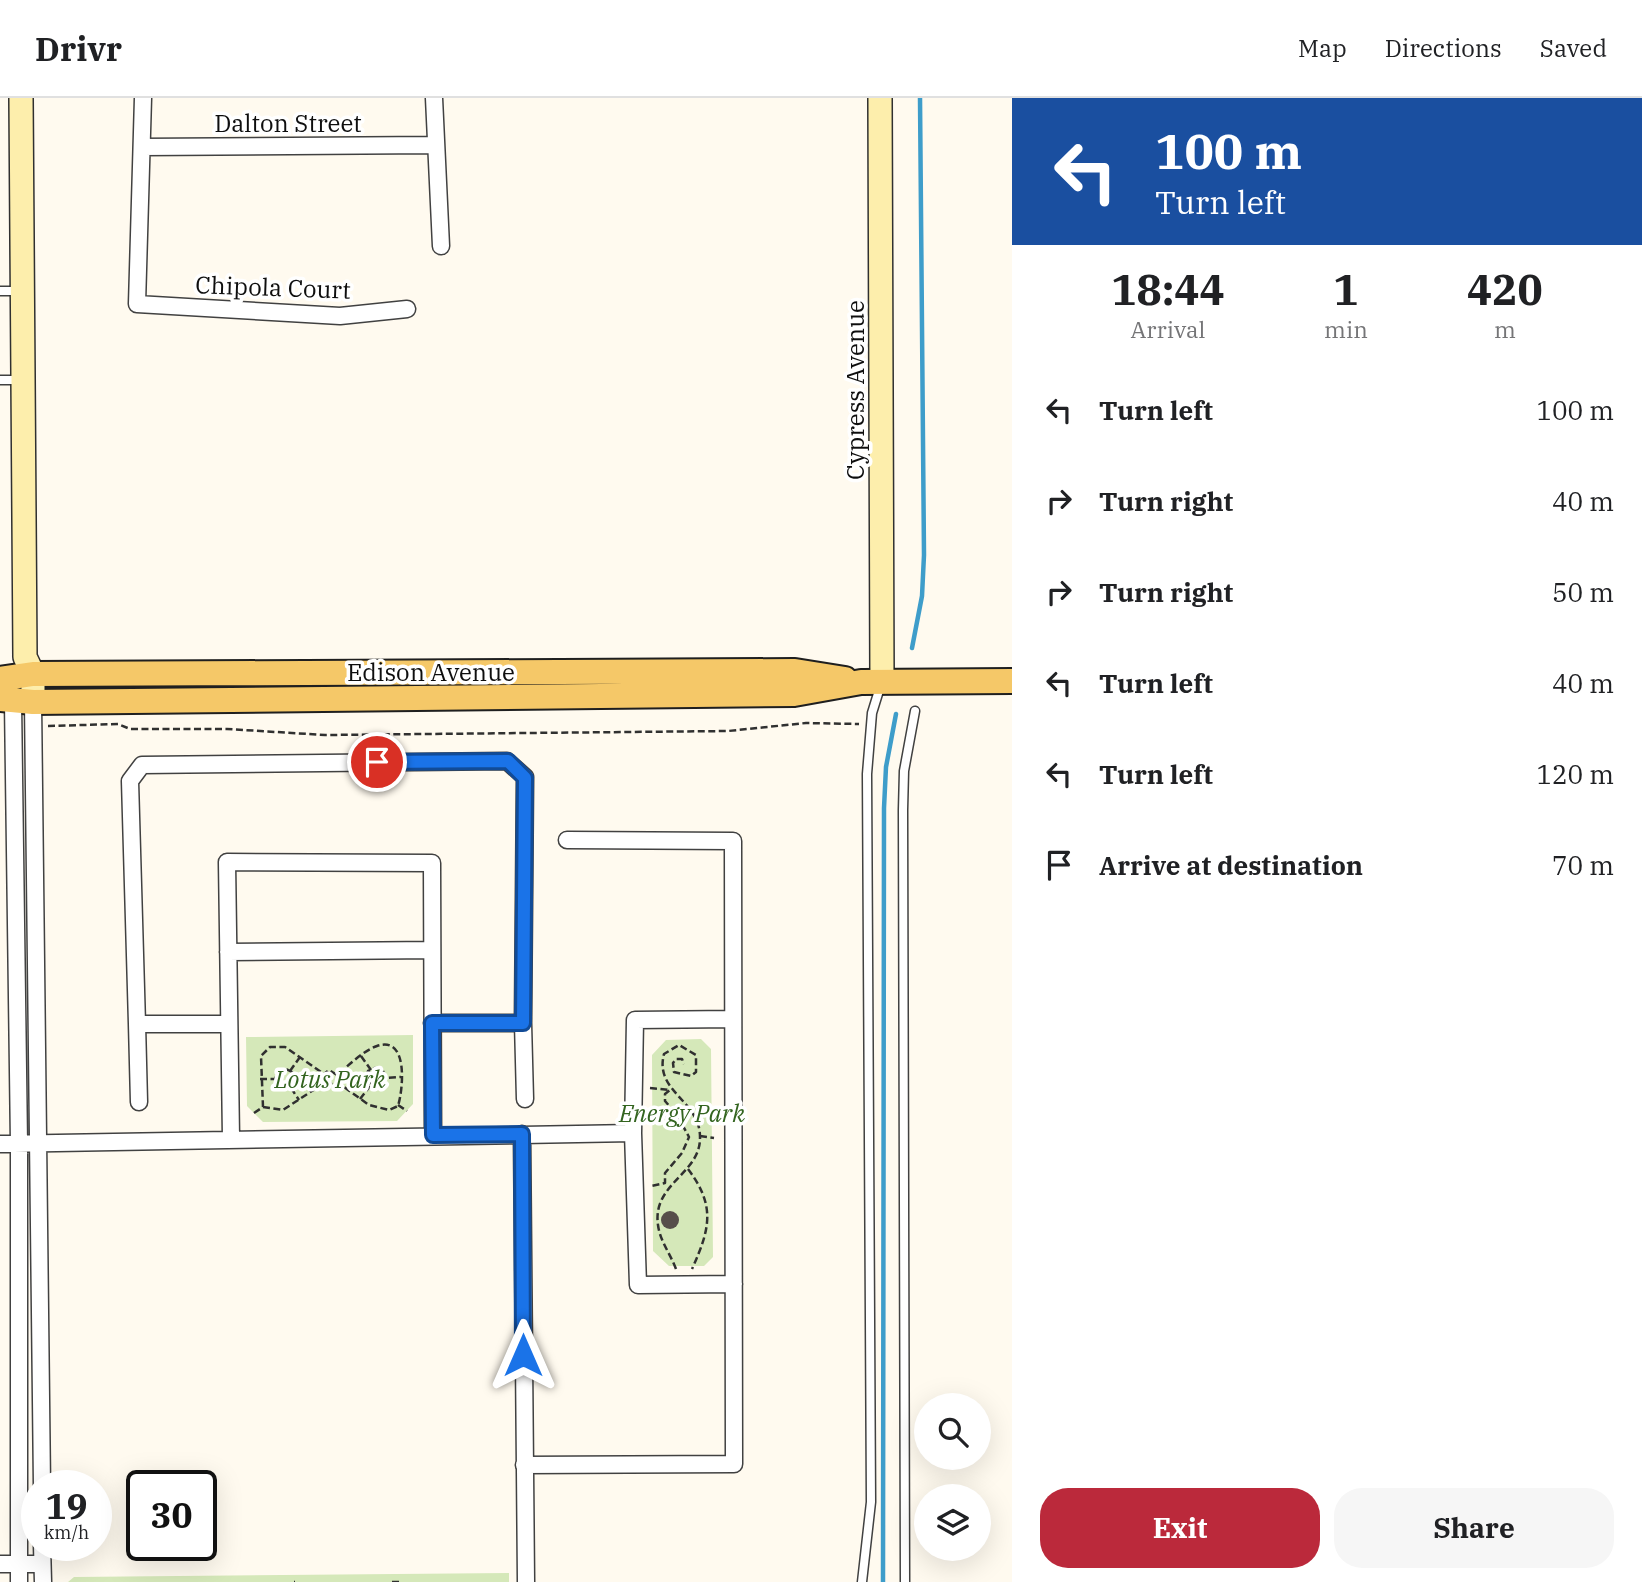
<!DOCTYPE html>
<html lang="en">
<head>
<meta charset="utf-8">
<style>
  :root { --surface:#fff; --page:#f6f6f6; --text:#202124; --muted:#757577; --line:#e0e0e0; --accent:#bb293b }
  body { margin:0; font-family:"IBM Plex Serif",serif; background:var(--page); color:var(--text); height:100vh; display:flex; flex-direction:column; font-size:26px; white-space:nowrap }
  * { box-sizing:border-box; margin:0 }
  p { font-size:23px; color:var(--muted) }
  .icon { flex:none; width:38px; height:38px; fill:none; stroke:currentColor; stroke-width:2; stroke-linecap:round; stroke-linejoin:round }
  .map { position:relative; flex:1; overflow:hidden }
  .panel { display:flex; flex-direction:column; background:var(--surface); width:630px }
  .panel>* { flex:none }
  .hud { background:#1a4fa0; color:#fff; overflow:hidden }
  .buttons { position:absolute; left:914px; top:1295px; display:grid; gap:14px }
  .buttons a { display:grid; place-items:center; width:77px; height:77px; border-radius:50%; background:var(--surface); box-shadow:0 7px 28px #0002; font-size:35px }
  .speed { position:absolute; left:21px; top:1372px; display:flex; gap:14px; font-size:35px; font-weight:700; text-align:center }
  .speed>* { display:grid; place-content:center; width:91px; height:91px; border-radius:50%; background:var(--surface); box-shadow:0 7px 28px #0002; line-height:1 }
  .speed small { font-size:18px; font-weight:400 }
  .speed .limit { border:4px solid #111; border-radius:10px; background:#fff; color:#111 }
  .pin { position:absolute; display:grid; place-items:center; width:60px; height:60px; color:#fff; margin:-30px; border:4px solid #fff; border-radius:50%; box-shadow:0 2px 7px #0007 }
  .me { position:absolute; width:77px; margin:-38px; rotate:0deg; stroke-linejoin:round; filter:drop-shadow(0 0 5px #0008) }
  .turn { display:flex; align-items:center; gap:24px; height:147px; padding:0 28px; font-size:32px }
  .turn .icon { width:91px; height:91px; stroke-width:2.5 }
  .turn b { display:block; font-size:49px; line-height:60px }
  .eta { display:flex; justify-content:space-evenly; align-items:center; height:119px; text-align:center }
  .eta b { font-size:42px; font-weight:700; line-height:49px }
  .button { display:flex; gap:14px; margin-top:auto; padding:14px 28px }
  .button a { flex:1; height:80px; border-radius:28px; background:var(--accent); color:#fff; font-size:28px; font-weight:700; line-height:80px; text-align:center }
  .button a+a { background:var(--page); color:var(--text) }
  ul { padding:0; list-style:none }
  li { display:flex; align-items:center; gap:21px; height:91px; padding:0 28px }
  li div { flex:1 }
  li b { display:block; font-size:26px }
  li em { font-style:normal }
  header { display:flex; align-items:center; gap:42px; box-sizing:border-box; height:98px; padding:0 35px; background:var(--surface); border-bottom:2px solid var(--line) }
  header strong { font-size:33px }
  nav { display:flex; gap:38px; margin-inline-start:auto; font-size:24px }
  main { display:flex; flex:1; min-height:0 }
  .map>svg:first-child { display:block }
  .green { fill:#d5e8b9 }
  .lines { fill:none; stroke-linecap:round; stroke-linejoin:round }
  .stream { stroke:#3e9dca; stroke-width:4.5 }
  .building { fill:#564e4a }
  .lane-casing { stroke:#414141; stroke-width:11 }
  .street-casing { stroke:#414141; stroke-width:19 }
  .secondary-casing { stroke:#303030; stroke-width:26 }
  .primary-casing { stroke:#1f1f1f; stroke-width:28 }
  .path { stroke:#303030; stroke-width:2.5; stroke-dasharray:7 3.5; stroke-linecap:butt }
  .lane { stroke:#fff; stroke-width:8 }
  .street { stroke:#fff; stroke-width:16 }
  .secondary { stroke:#fdeeac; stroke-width:23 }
  .primary { stroke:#f5c868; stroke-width:24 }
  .route-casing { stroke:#114b97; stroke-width:18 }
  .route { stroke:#1a73e8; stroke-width:12 }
  .labels { text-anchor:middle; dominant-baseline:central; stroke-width:7; stroke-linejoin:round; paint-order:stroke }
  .street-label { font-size:24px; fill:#0e0e0e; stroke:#fff }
  .park-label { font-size:24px; font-style:italic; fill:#33641f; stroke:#fff }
</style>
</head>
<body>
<header>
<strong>Drivr</strong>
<nav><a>Map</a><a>Directions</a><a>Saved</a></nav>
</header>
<main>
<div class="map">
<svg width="1012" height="1484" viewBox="0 0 1012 1484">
  <rect width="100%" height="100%" fill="#fffaef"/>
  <path class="green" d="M413 937V1006L397 1023 263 1024 247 1008 246 939Z
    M701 941 711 951 713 1159 704 1168H669L653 1153 652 957 666 942Z
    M509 1475V1484H68L74 1479Z"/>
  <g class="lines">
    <path class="stream" d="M912 550 922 498 924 457 920 0
      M883 1484 884 710 886 669 896 616"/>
  </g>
  <path class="building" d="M661 1122a9 9 0 1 1 18 0a9 9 0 1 1-18 0Z"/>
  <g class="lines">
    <g class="lane-casing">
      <path id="lane" d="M0 193H20
        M0 282H21
        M862 1484 871 1404 867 676 872 615 881 586
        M905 1484 903 712 904 673 915 613"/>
    </g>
    <g class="street-casing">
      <path id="street" d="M143 0 137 206 340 218 407 211
        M434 0 441 148
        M142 49 435 47
        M13 604 19 1046V1484
        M33 604 42 1388
        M228 854 432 852
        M733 921 635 922 633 1035 638 1187 734 1186
        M523 925 525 1001
        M137 926 139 1004
        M229 926H137L130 683 142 667 507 663 525 679 523 925H432
        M522 1036 526 1484
        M231 1040 227 764 432 765 433 1037
        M0 1046 633 1035
        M524 1367 734 1366 733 743 567 742
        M42 1447 43 1484
        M0 1466H42"/>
    </g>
    <g class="secondary-casing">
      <path id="secondary" d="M21 0 25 559 33 576V604
        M880 0 882 583"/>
    </g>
    <g class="primary-casing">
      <path id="primary" d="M0 581 33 576 795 573 845 581
        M0 601 33 604 794 596 861 584 1012 583"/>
    </g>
    <path class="path" d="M48 628 118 626 130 631H227L325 637 728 633 806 625 859 626
      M361 958 371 972
      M290 973 300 959
      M386 980 379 989H373L366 981 368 973 375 970 383 973 386 980 401 979
      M260 981H275L278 974 286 971 292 974V988L281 990 275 981
      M291 990 299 1002
      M650 990 670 992 665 996V1003L677 1017 689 1039 682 1055 665 1075V1085L651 1088
      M360 1001 370 988
      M398 1007 407 1013
      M263 1009 283 1012 324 985
      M254 1015 263 1009 261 958 270 949H285L324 976 327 987 337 984 369 1007 389 1012 398 1008C403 992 409 937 377 948 363 953 349 967 337 977L329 972 324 976
      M700 1038 714 1040
      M688 1071C716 1108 710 1131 692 1171
      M676 1171C670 1155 660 1143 658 1127 652 1085 701 1076 700 1039 700 1002 654 994 664 956L679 947 696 957V974L691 978 674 974 673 965 676 961H682L684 966
      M294 1484H295
      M392 1484H399"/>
    <use href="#lane" class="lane"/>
    <use href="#street" class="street"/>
    <use href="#secondary" class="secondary"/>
    <use href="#primary" class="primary"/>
  </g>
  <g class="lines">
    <g class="route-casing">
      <path id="route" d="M377 664 508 663 525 680 523 925H432L433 1037 522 1036 523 1257"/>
    </g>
    <use href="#route" class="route"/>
  </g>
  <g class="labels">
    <g class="street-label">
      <text x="288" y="25">Dalton Street</text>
      <text transform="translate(273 189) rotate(2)">Chipola Court</text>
      <text transform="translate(855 292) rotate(-90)">Cypress Avenue</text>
      <text x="431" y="574">Edison Avenue</text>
    </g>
    <g class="park-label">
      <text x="330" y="981">Lotus Park</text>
      <text x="682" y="1015">Energy Park</text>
    </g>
  </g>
</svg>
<div class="buttons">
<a><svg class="icon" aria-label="search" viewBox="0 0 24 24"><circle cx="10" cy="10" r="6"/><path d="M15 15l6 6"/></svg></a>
<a><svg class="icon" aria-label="layers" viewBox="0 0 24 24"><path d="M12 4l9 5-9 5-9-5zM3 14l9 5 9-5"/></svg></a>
</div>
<div class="speed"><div>19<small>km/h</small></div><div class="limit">30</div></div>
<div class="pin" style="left:377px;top:664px;background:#d93025"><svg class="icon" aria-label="arrive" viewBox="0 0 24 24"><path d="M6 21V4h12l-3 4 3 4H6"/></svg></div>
<svg class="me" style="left:523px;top:1257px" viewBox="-20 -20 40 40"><path d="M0-17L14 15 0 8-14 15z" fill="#1a73e8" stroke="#fff" stroke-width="4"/></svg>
</div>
<section class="panel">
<div class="hud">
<div class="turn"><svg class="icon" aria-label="left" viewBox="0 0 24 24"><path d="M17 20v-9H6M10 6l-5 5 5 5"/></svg><div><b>100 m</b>Turn left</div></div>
</div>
<div class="eta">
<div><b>18:44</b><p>Arrival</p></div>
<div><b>1</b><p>min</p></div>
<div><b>420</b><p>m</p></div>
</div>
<ul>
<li><svg class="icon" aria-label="left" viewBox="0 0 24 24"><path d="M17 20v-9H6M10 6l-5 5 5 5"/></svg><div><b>Turn left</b></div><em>100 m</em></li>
<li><svg class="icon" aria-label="right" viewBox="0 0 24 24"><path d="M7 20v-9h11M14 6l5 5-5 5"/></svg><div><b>Turn right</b></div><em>40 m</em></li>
<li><svg class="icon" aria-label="right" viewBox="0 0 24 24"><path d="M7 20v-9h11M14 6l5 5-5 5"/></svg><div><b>Turn right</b></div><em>50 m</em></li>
<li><svg class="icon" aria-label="left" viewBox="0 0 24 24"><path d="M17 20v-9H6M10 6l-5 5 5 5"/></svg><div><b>Turn left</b></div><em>40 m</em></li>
<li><svg class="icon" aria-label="left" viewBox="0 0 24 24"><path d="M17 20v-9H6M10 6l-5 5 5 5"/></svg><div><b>Turn left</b></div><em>120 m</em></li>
<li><svg class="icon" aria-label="arrive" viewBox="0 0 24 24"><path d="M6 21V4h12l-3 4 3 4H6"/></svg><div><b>Arrive at destination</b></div><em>70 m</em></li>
</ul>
<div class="button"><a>Exit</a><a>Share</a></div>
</section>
</main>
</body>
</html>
